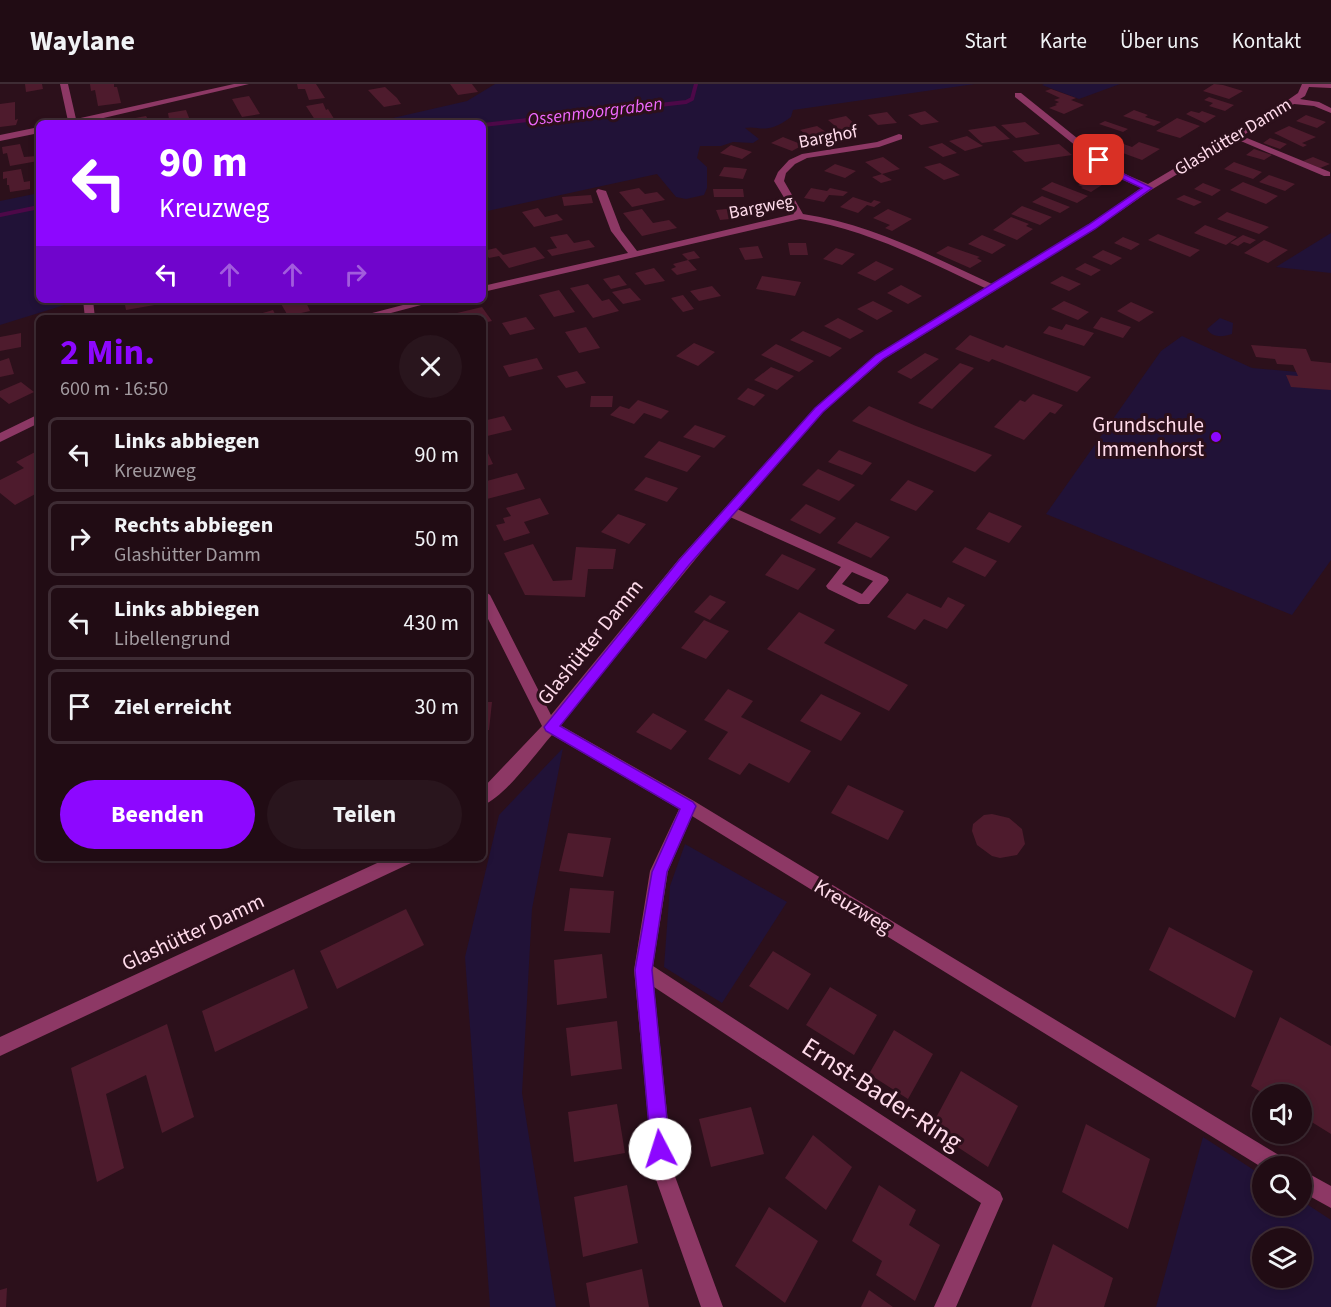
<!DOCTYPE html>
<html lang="de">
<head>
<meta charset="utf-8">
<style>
  :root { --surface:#210c14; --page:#29151d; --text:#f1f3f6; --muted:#a29ba0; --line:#3e2c34; --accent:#8d07ff }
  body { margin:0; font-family:"Source Sans 3",sans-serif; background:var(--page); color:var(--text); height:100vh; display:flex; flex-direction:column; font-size:22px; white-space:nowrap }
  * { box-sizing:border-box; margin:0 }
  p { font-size:20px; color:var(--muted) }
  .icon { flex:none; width:33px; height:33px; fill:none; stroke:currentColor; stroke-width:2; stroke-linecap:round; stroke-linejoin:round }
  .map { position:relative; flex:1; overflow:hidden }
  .drawer { position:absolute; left:36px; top:231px; width:450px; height:546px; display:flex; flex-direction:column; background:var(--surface); border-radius:9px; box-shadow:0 3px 9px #0003,0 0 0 2px var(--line) }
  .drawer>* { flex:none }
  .hud { position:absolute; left:36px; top:36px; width:450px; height:183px; border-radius:9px; box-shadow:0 3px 9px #0003,0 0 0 2px var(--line); background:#8d07ff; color:#fff; overflow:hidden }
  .fabs { position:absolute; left:1252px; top:1000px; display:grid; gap:12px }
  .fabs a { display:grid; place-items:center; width:60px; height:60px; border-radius:50%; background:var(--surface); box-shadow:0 3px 9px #0003,0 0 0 2px var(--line); font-size:30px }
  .pin { position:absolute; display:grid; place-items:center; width:51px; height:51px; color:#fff; margin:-26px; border-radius:12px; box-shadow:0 3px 9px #0006 }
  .me { position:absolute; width:66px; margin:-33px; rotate:355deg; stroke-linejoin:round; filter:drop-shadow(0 0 4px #0008) }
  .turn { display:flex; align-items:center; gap:21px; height:126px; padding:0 24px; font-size:27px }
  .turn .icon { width:78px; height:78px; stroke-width:2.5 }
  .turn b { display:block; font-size:42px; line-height:51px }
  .lanes { display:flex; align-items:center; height:57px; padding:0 24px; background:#0003; justify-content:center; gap:30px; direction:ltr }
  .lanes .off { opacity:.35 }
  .round { display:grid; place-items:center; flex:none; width:63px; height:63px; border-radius:32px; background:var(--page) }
  .summary { display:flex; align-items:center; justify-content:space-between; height:102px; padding:0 24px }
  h1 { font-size:36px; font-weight:700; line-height:45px; color:var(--accent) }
  .cta { display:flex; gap:12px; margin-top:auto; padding:12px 24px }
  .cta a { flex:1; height:69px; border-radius:36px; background:var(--accent); color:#fff; font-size:24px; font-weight:700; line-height:69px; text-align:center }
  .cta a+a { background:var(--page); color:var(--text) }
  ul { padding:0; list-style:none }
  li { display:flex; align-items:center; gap:18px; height:75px; margin:0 12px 9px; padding:0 12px; border:3px solid var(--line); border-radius:9px }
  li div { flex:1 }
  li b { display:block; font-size:22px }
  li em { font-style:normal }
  header { display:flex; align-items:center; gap:36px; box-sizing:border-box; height:84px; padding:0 30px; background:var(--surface); border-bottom:2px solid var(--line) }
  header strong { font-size:28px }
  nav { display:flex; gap:33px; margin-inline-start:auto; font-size:21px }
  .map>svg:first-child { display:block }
  .green { fill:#211237; fill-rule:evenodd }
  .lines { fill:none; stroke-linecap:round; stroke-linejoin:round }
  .stream { stroke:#4d0848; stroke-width:4 }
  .building { fill:#4e1b2d }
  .minor { fill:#8d3865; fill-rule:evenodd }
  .route { fill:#8d07ff; stroke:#5c05a6; stroke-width:1.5 }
  .poi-dot { fill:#8d07ff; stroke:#2c101b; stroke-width:2 }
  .labels { text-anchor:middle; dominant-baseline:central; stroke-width:6; stroke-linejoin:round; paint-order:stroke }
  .far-water-label { font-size:18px; font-style:italic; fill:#f169ff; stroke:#2c101b }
  .far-street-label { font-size:18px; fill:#ffdbeb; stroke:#2c101b }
  .poi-label { font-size:21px; fill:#ffdbeb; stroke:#2c101b; text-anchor:end }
  .street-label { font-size:21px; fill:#ffdbeb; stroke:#2c101b }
  .near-street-label { font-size:26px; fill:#ffdbeb; stroke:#2c101b }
</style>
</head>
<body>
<header>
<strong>Waylane</strong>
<nav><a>Start</a><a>Karte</a><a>Über uns</a><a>Kontakt</a></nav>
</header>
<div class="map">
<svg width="1331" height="1223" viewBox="0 0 1331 1223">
  <rect width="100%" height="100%" fill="#2c101b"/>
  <path class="green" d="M495 0H975L793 26 791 33C786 37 776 43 769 44 760 46 754 42 745 44L759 55 753 59 733 58 721 62H700L697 74 707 83V104L704 111 686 115 676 113 657 90 483 128V39H371L467 17Z
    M1044 0H1120L1079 15 1042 1Z
    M39 109V216H71V219L0 241V117Z
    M1331 149V189L1276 183Z
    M1220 234 1233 239 1232 250C1223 253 1212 254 1207 245Z
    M1182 252 1252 284 1331 291V476L1292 531 1046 430 1161 267Z
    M563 664 532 825 522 1009 556 1223H490L465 873 499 731Z
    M685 760 787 818 722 919 664 883 670 802Z
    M1203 1053 1263 1092V1122H1302V1117L1331 1136V1223H1156ZM1263 1155H1302V1194H1263Z"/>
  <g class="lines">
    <path class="stream" d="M483 41 686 18 692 15 696 0
      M0 131 39 123"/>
  </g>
  <path class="building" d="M25 0H42L43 5 26 8Z
    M90 0H114V3H117L121 19 98 22 95 6 91 7Z
    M297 0H316L325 14 309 16 305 5H298Z
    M450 0H472L478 8 458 11Z
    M1214 0 1223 1 1243 7 1229 15 1203 7Z
    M385 3 397 14 401 20 384 23 368 6Z
    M1051 5 1076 14 1071 16 1084 21 1064 30 1049 24 1057 21 1055 20 1059 18 1054 16 1060 14 1045 7Z
    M249 12 260 30 242 33 232 15Z
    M1209 13 1234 21 1225 27 1209 22 1213 19 1204 16Z
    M15 18V36L18 35 16 41 0 43V20Z
    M323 19 326 26 328 25 336 38 317 39 306 22Z
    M186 26 191 39H172L171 35H169L168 29Z
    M1134 26 1148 31 1145 33 1161 38 1154 42 1123 32Z
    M925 27 939 38 921 41 908 31Z
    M1191 27 1199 29 1202 27 1216 32 1205 39 1186 30Z
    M887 28 897 39 878 41 868 31Z
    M1306 31 1326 38 1317 44 1296 37Z
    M146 32 150 39H114V38Z
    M846 32 858 43 840 46 828 36Z
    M1177 34 1200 42 1180 54 1156 47Z
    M1105 37 1128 45 1123 48 1099 40Z
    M1025 38 1040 50 1016 54 1001 41Z
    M817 42 832 52 815 57 800 46Z
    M995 42 1010 55 982 59 968 46Z
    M1289 42 1316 53 1302 59 1307 61 1303 63 1274 49Z
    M967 52 983 62 965 67 949 57Z
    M783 53 803 61 792 67 771 59Z
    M1270 54 1287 60 1280 65 1263 59Z
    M1118 58 1132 63 1139 58 1160 65 1142 76 1109 64Z
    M942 59 957 69 943 73 928 63Z
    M20 60 24 73 37 72 38 77 10 82 7 69 3 70 2 63Z
    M1059 60 1072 71 1025 78 1012 67Z
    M731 61 752 68 742 75 720 69Z
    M1254 65 1272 71 1264 76 1246 71Z
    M883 73 900 85 882 90 865 78Z
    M1313 73 1330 80 1320 84 1303 77Z
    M1234 78 1262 88 1253 95 1224 85Z
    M940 79 960 91 944 96 924 83Z
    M835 80 856 87 845 94 824 87Z
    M724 83 739 84 747 85 743 95 719 92Z
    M21 85 24 98 30 97V105L10 108 9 101H7V94L3 95V88Z
    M882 90 892 96 881 99 872 93Z
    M1081 91 1105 99 1091 108 1081 104 1083 103 1078 101 1083 98 1075 95Z
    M1269 91 1295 100 1285 107 1259 98Z
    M1052 98 1088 112 1077 119 1041 105Z
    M1243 98 1278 112 1266 120 1230 106Z
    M1203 99 1221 106 1212 112 1194 105Z
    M639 104 645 110 657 108 665 116 632 123 619 108Z
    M811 104 827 107 830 104 848 108 843 112 829 111 824 118 804 114Z
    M713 105H743L744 113H714Z
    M591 111 593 119 564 122 562 113Z
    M1184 111 1202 118 1194 122 1176 115Z
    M1042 112 1070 123 1060 129 1032 118Z
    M853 113 871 119 874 116 881 118 874 123 867 121 858 129 840 123Z
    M1022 122 1052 133 1040 141 1011 130Z
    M538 124 545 133 557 130 563 136 534 143 522 128Z
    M736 124 740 134 720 136 716 126Z
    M642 125 653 139 669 136 677 144 642 152 623 129Z
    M888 125 912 135 892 147 885 144 890 141 873 134Z
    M1227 128 1269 143 1259 150 1217 135Z
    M1011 133 1029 140 1026 142 1033 145 1017 156 993 146Z
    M1205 141 1237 153 1226 161 1194 149Z
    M567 150 574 159 589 156 595 163 552 172 547 166 557 164 550 153Z
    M1158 150 1186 161 1200 166 1190 173 1148 156Z
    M982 151 1006 161 992 170 968 160Z
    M1243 151 1256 156 1250 160 1244 158 1238 162 1230 159Z
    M1123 153 1140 160 1131 166 1114 159Z
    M1264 156 1288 166 1268 179 1244 169Z
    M788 159H806L808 171H790Z
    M758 162 763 174 745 176 739 164Z
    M948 162 980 173 977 174 982 177 970 184 936 169Z
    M535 163 545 174 509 184 499 172 489 174 483 167 496 164 503 171Z
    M836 164 855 170 842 181 823 175Z
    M1103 166 1122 174 1111 181 1092 173Z
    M694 167 700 174 688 176 682 170Z
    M688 176 697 186 677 191 671 185 676 183 673 180Z
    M876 177 894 185 875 197 857 189Z
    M1085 179 1101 186 1091 192 1075 185Z
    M654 184 665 197 645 201 635 189Z
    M619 191 627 201 611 205 603 195Z
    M762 192 801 198 795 212 756 205Z
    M1062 192 1081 200 1069 207 1050 199Z
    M588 200 602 217 609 215 619 227 593 234 570 204Z
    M901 201 922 212 908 220 887 209Z
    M712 202 721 212 699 217 690 207Z
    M630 204 641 216 623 220 612 208Z
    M559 206 575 228 554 233 539 211Z
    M683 211 694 225 683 228 671 214Z
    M124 216H166V219L126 226Z
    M287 216H305L310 227 288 232 280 218Z
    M873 217 893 227 877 236 857 225Z
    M1064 217 1076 222 1089 228 1078 236 1051 225Z
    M1131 218 1154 228 1139 238 1117 227Z
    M482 223 492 237 483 239V234H460L457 229Z
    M273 226 277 234H257L256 231Z
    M526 233 535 245 510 251 502 239Z
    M1101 233 1131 243 1123 254 1093 244Z
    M838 234 864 247 850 255 824 242Z
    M1066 240 1094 249 1084 262 1043 249 1049 242 1062 246Z
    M586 243 600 264 579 269 565 248Z
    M803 247 842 264 830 273 790 256Z
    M21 249V263L0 267V253Z
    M970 251 1003 264 1006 261 1091 293 1077 308 992 275 989 278 955 265Z
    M694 259 715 268 698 282 676 272Z
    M776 260 814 277 799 288 761 271Z
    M1251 261 1306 265 1311 277 1331 279V306L1291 303 1286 291 1298 292 1293 281 1277 280 1275 275 1256 273Z
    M925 269 939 275 911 295 897 288Z
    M9 274 14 290 0 293V277Z
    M537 274 543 285 509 293 503 282Z
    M960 279 974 284 932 325 918 319Z
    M771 283 794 292 777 306 754 296Z
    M577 287 586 299 566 304 557 292Z
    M21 298 34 308 9 320 0 313V307Z
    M748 304 765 311 754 322 737 315Z
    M1033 310 1063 321 1055 330 1050 328 1024 356 994 343 1020 316 1025 318Z
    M591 312H613L612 323H590Z
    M638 316 669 327 661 335 644 329 634 340 610 331 620 322 629 325Z
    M869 322 916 342 992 371 975 388 852 337Z
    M504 332 512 346 483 353V337Z
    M695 341 726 352 714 364 683 353Z
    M659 357 701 372 687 388 644 373Z
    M486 365 493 380 483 383V366Z
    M39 366V400L34 403 39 408 15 421 0 409V396L24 384 16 378Z
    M839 366 872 379 862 391 828 378Z
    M818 385 855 401 839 417 802 401Z
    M517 389 525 405 483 416V398Z
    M646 393 678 404 667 418 634 406Z
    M908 396 934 407 916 427 890 416Z
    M540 414 549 430 524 438 530 449 504 457 496 441 505 439 503 434 511 432 506 424Z
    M806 420 836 434 820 450 790 436Z
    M989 428 1022 442 1009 459 976 445Z
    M618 430 646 440 629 460 601 448Z
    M856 438 890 453 871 474 837 459Z
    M533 460 553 497 572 496 576 463 616 465 613 485H588L585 513 525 511 504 469Z
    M965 463 997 477 985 493 952 478Z
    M782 470 816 485 798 506 765 491Z
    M907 509 941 524 948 513 965 521 947 545 924 535 915 546 887 533Z
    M710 511 726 518 710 536 694 528Z
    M799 528 835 546 824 559 908 601 889 627 767 565Z
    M704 536 729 547 706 575 681 564Z
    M728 605 753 617 741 633 811 667 789 699 749 679 740 691 708 675 728 648 704 636Z
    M821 610 861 629 841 657 800 637Z
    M483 618H492L489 646H483Z
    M653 629 687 647 671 666 636 648Z
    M848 701 904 727 888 756 831 729Z
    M992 730 1009 734 1022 745 1025 760 1017 771 1000 774 992 772 977 761 972 747 973 740 984 731Z
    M568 749 611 754 603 793 559 787Z
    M570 804 614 807 610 849 564 847Z
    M406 825 424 861 337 905 320 867Z
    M1169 843 1253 887 1235 934 1149 886Z
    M773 867 811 890 788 926 749 902Z
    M602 870 607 914 557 921 554 876Z
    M294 885 308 924 215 968 202 927Z
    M830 903 877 931 854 971 806 941Z
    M1280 933 1331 962V1050L1302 1032V1011H1266L1251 1002Z
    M617 937 622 985 571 992 566 944Z
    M167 940 194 1033 162 1049 146 991 106 1010 124 1084 97 1098 71 984Z
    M894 946 933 970 908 1015 869 990Z
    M961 987 1018 1022 988 1083 930 1045Z
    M617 1020 625 1069 574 1078 568 1028Z
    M751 1023 764 1070 711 1083 699 1035Z
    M1086 1040 1150 1075 1128 1145 1062 1108Z
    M813 1051 852 1083 826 1126 785 1094Z
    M627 1101 638 1159 583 1173 574 1113Z
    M879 1101 916 1126 909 1141 940 1161 915 1217 876 1191 882 1177 852 1157Z
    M769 1123 818 1157 785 1219 735 1182Z
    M1053 1160 1113 1194 1104 1223H1031Z
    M642 1185 649 1223H590L586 1199Z
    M7 1204 6 1223H0V1206Z
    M869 1206 893 1223H861Z"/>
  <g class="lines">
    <path class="minor" d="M60 0H68L76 35 234 0H249L82 39H67L68 37Z
      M1302 0H1331V4L1309 3 1305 12 1300 15 1319 18 1331 24V29L1314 22 1294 20 1242 52 1330 88V92H1324L1236 55 1151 106 1095 145 884 275 823 328 737 425 887 493 889 496 887 499 869 520H859L828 505 826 502 841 483 730 433 560 641 694 717 1287 1076 1290 1083 1263 1084 692 732 668 787 653 882 1000 1108 1003 1115 956 1223H934L981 1119 654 903 673 1087 723 1223H701L653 1087 634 886 650 787 679 725 552 651C536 669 504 714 483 721V704L542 642 483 525V506L490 511 551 631 679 475 815 324 876 271 985 204C925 176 866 145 800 135L483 208V202L628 169 611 147 596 107 598 105 606 107 621 146 637 167 794 130 774 97 778 88 789 76 802 70 877 58 899 50 902 51V55L879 63 807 74 795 80 786 89 784 97 803 130C871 140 931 172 992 200L1089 141 1141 104 1112 91 1015 13V9H1021L1118 87 1148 100 1275 25 1298 9ZM852 488 873 497 862 510 842 500Z
      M39 43V49L0 57V51Z
      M83 216H93L95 234H85Z
      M422 216H440L372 234H353Z
      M39 330V339L0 358V349Z
      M388 774H413L411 779 0 972V953Z
      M1302 1086 1331 1102V1124L1302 1108Z"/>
  </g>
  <path class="route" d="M1096 74H1102L1118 87 1152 104 1095 145 883 275 823 328 689 481 560 642 693 718 696 722 667 788 652 886 670 1065 667 1071 660 1074 654 1071 651 1065 635 886 652 788 680 725 546 647 544 643 680 475 815 324 876 271 1088 141 1142 104 1112 90 1096 77Z"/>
  <circle class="poi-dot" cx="1216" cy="353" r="6"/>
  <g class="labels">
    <g class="far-water-label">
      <text transform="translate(595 28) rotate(-7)">Ossenmoorgraben</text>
    </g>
    <g class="far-street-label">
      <text transform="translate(828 53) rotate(-11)">Barghof</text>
      <text transform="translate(1233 53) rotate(-31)">Glashütter Damm</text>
      <text transform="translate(761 123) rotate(-11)">Bargweg</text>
    </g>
    <g class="poi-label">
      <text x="1204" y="341">Grundschule<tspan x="1204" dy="24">Immenhorst</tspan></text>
    </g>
    <g class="street-label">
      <text transform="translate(590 558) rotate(-51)">Glashütter Damm</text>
      <text transform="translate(853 822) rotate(31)">Kreuzweg</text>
      <text transform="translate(193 848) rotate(-25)">Glashütter Damm</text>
    </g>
    <g class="near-street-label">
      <text transform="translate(882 1010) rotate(33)">Ernst-Bader-Ring</text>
    </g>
  </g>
</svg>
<div class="fabs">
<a><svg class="icon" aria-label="sound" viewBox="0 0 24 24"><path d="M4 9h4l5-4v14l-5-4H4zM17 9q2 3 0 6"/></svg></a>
<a><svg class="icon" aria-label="search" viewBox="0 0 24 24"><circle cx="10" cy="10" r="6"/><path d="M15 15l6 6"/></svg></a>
<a><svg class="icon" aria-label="layers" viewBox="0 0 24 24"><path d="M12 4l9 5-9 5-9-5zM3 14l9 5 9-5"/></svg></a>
</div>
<div class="pin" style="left:1099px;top:76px;background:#d93025"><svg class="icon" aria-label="arrive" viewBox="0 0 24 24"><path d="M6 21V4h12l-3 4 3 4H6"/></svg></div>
<svg class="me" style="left:660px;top:1065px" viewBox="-20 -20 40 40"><circle r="19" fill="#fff"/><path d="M0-13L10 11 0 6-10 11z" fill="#8d07ff"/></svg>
<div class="hud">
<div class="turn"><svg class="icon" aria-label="left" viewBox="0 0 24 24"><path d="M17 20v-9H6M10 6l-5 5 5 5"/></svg><div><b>90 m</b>Kreuzweg</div></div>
<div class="lanes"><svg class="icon" aria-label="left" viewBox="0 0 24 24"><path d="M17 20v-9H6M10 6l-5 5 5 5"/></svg><svg class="icon off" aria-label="ahead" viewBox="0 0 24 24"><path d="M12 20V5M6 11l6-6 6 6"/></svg><svg class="icon off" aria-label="ahead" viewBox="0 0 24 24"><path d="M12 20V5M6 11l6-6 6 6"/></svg><svg class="icon off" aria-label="right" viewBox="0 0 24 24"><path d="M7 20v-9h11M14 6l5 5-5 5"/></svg></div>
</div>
<section class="drawer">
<div class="summary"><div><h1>2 Min.</h1><p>600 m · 16:50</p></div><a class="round"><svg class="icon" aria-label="close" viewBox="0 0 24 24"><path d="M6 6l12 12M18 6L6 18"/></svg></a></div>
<ul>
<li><svg class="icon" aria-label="left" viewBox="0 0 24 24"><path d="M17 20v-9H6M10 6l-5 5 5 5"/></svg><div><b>Links abbiegen</b><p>Kreuzweg</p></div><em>90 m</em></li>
<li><svg class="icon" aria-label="right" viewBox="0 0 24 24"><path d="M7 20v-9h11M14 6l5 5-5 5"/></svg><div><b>Rechts abbiegen</b><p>Glashütter Damm</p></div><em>50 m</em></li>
<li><svg class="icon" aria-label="left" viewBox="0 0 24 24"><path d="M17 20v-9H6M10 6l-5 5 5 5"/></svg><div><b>Links abbiegen</b><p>Libellengrund</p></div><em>430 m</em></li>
<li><svg class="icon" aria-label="arrive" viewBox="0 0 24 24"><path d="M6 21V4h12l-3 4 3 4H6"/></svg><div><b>Ziel erreicht</b></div><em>30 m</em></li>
</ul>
<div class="cta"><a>Beenden</a><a>Teilen</a></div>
</section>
</div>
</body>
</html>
